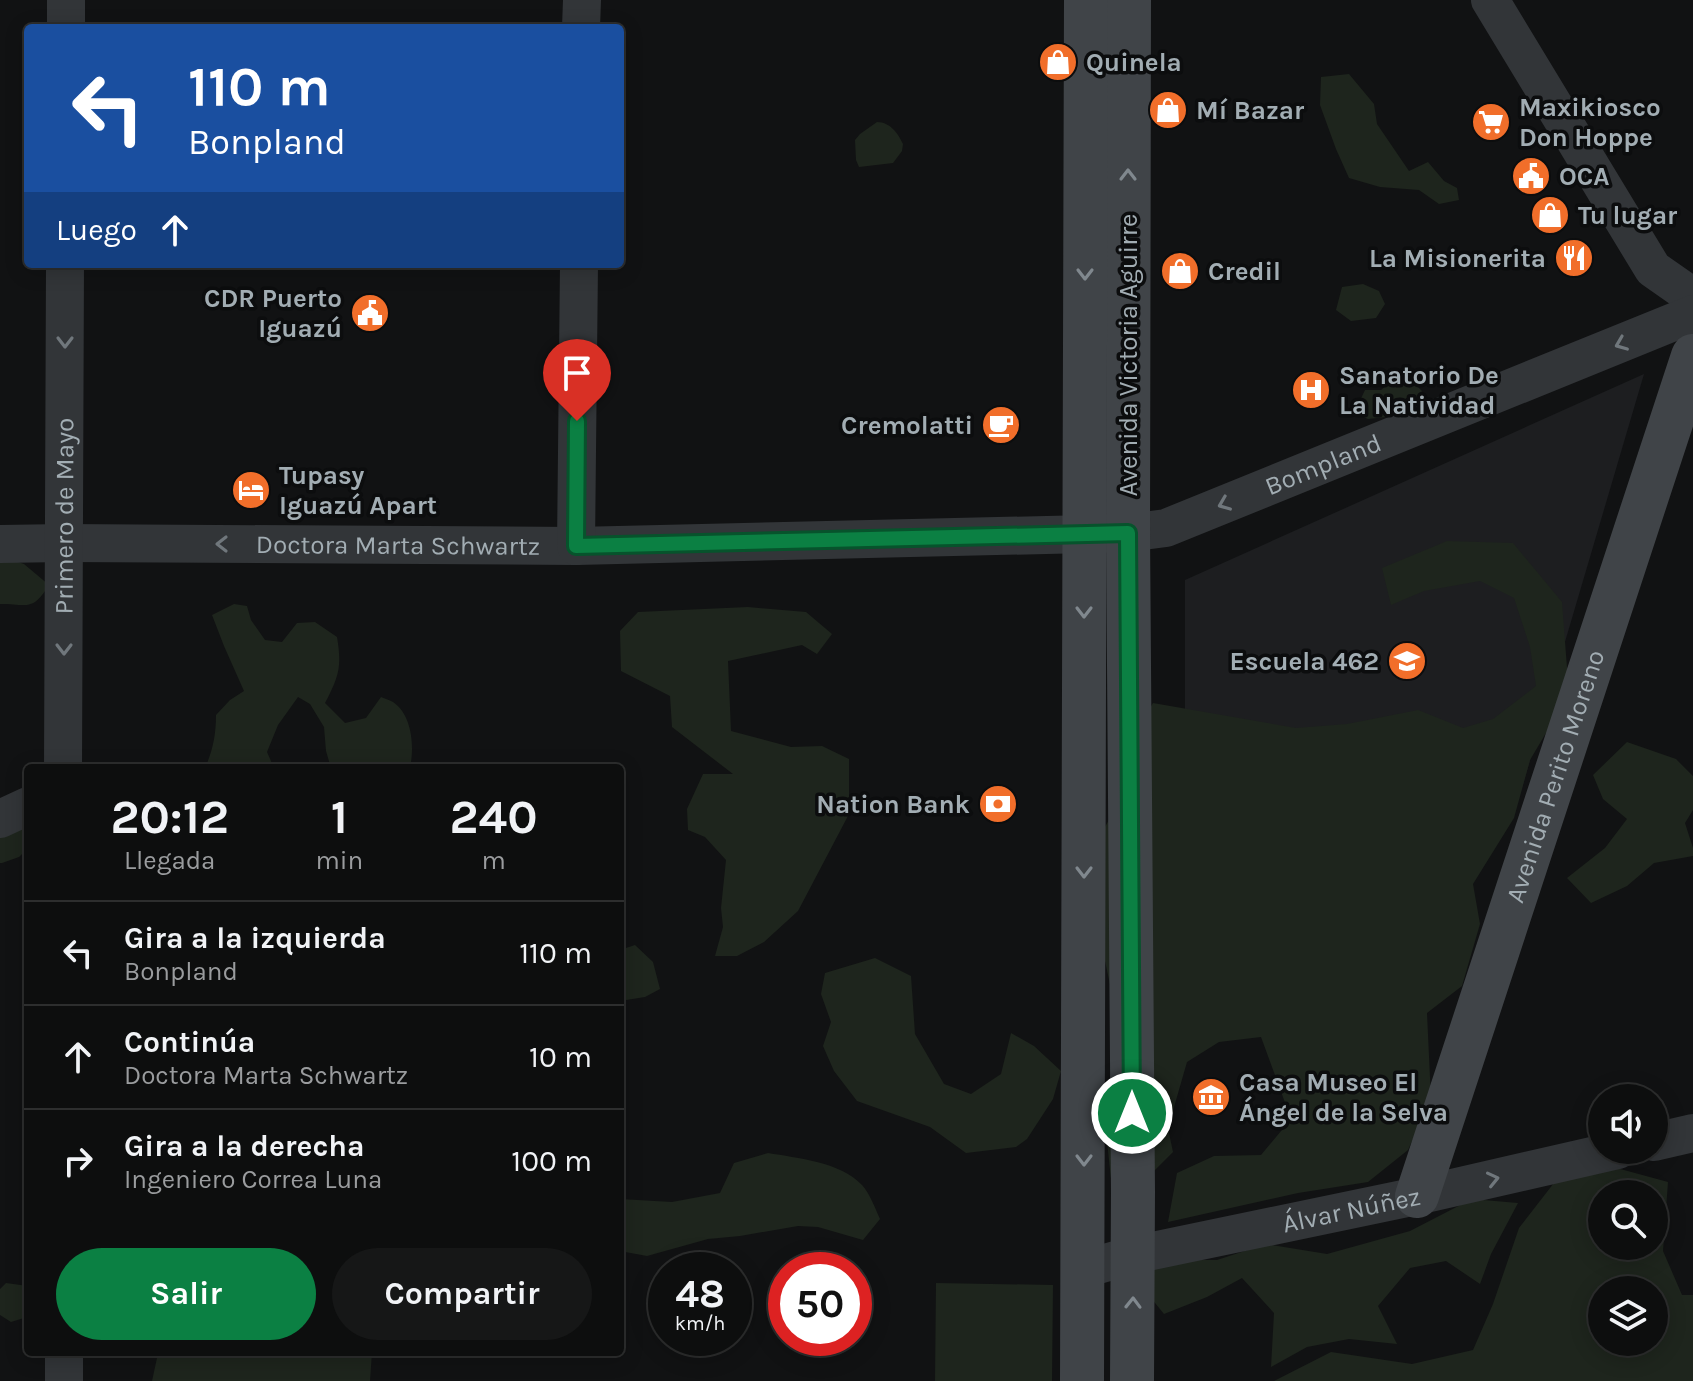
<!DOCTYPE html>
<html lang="es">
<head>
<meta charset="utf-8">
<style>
  :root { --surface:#0d0e0e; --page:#161717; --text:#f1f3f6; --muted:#9a9c9e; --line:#2d2e2e; --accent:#0b8043 }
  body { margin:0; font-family:Karla,sans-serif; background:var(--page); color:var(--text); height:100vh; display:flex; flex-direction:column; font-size:30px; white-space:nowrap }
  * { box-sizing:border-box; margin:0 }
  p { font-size:26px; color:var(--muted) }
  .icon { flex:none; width:44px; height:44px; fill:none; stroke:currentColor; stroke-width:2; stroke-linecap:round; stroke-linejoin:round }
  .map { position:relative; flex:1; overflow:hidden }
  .sheet { position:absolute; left:24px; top:764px; width:600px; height:592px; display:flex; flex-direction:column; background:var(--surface); border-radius:8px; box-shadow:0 4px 20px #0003,0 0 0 2px var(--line) }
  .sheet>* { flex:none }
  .guide { position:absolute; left:24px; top:24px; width:600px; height:244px; border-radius:8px; box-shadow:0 4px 20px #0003,0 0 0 2px var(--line); background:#1a4fa0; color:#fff; overflow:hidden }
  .controls { position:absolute; left:1588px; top:1084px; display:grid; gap:16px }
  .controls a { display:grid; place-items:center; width:80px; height:80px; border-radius:50%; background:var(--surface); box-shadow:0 4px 20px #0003,0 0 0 2px var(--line); font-size:40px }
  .speed { position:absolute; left:648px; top:1252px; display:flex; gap:16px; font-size:40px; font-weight:700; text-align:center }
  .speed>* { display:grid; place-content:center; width:104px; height:104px; border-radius:50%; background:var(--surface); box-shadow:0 4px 20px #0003,0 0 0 2px var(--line); line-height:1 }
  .speed small { font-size:20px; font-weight:400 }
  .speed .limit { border:12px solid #d22; background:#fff; color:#111 }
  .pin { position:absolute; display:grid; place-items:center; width:68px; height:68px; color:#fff; margin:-82px -34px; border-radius:50% 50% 50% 0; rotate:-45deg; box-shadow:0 0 8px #0007 }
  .pin .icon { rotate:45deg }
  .me { position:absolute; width:88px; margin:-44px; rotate:0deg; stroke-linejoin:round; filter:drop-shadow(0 0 6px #0008) }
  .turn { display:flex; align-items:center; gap:28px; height:168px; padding:0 32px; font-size:36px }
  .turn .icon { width:104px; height:104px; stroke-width:2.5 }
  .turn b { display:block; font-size:56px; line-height:68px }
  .then { display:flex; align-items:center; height:76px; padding:0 32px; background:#0003; gap:16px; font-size:30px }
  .eta { display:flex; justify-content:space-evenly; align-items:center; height:136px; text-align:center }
  .eta b { font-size:48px; font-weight:700; line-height:56px }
  .action { display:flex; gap:16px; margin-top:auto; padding:16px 32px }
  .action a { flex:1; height:92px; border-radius:48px; background:var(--accent); color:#fff; font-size:32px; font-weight:700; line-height:92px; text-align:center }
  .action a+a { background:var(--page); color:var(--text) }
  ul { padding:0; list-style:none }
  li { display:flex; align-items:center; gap:24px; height:104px; padding:0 32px; border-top:2px solid var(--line) }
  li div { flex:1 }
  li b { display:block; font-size:30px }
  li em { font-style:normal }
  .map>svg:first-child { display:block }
  .built { fill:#1d1e20 }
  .green { fill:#1e251d; fill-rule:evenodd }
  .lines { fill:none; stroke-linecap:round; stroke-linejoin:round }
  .street { stroke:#323538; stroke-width:38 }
  .secondary { stroke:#404448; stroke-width:44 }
  .oneway { stroke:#80888e }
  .oneway2 { stroke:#70777c }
  .route-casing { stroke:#07532c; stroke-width:20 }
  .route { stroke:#0b8043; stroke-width:14 }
  .labels { text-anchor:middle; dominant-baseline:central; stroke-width:7; stroke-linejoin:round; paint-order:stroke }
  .poi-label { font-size:26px; font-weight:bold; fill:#a2adb3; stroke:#0c0d0e; text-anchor:start }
  .street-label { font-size:26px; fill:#a2adb3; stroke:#0c0d0e }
</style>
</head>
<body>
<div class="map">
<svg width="1693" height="1381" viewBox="0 0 1693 1381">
  <rect width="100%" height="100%" fill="#111213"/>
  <path class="built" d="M1644 374 1521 791 1185 805V580Z"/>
  <path class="green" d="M1349 74 1374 104 1377 124 1409 171 1428 162 1444 181 1457 188 1459 200 1439 204 1419 190 1380 187 1349 178 1336 149 1320 105 1321 77Z
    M877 122C890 122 898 133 903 144L902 151 893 163 859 167 856 160 855 140 860 134Z
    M1363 284 1379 291 1385 304 1376 318 1351 321 1336 310 1342 287Z
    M1396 377 1411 380 1422 391 1410 405 1397 409 1386 417 1368 419 1354 413 1365 390H1381Z
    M1447 541 1513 543 1562 602 1569 694 1530 760 1514 818 1473 884 1480 924 1462 986 1427 1013 1431 1099 1408 1150 1368 1182 1298 1193 1168 1222 1177 1173 1214 1156 1261 1155 1291 1119 1261 1037 1219 1042 1187 1062 1168 1128 1173 1152 1133 1192 1113 1198 1106 1132 1132 1087 1084 863 1113 813 1130 741 1153 703 1296 728 1347 724 1418 710 1463 728 1493 719 1536 686 1530 647 1514 598 1480 581 1424 591 1391 605 1382 568Z
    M0 556 24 564 49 585C32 612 28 604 0 604Z
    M234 604 247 606 251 620 265 640 282 642 297 623 315 622 337 637C342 667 339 676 325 703L345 723 366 718 381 697C385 699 390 700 393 702 411 714 414 743 411 762L415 768H331L326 751 324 727 310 704 298 697 278 725 267 752 274 768H205C213 750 216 734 216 715L230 700 244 691 224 646 212 615Z
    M748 607 806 612 832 634 817 654 802 645 728 661 731 731 791 747 822 746 849 759V814L798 911 764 942 737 956H715L723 927 721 908 726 860 705 837 688 830 687 809 703 774H733L672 727 670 696 621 671 620 631 638 612Z
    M1627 742 1676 759 1693 776V810L1685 823 1693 848V856L1654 863 1627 886 1591 903 1567 878 1605 848 1627 819 1603 799 1593 775Z
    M0 811 28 824V848L19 857 2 863H0Z
    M635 945 653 962 660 989 645 997 620 1001V950Z
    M875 958 911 976 915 1034 944 1084 971 1094 1001 1074 1011 1033 1034 1046 1061 1071 1053 1099 1027 1139 1016 1147 966 1153 930 1127 857 1101 834 1071 823 1046 831 1022 821 994 825 973Z
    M768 1153C797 1158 841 1162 862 1185 870 1194 875 1208 880 1219L863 1240 818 1227 798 1226 740 1236 708 1239 647 1256 620 1251V1199L672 1202 720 1193 734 1163Z
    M1613 1167 1668 1182 1663 1251 1682 1295H1693V1381H1274L1331 1352 1412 1364 1473 1350 1493 1304 1519 1228 1557 1179ZM1602 1194H1654V1246H1602ZM1602 1290H1654V1342H1602Z
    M1472 1199 1518 1203 1491 1254 1480 1284 1446 1261 1410 1268 1378 1306 1397 1344 1349 1339 1307 1347 1271 1367 1274 1313 1242 1278 1207 1297 1164 1314 1133 1276 1167 1260H1217L1266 1244 1327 1254 1410 1231Z
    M6 1283 28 1286V1313L24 1318 11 1322 0 1315V1289Z
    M936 1283 1053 1285 1052 1381H935Z
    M155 1352H372L370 1381H152L157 1358Z"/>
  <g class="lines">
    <g class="street">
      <path d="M1490 0 1653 269 1693 297"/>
      <path d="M66 28V0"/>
      <path d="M581 28 582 0"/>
      <path id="s1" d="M0 544 64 543 576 546 1128 533 1166 528 1693 314"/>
      <path d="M576 546 579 264"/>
      <path id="s2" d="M63 768 65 264"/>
      <path d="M0 819 28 806"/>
      <path d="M1654 1142 1693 1133"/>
      <path id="s3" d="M1084 1269 1133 1255 1417 1196 1618 1150"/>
      <path d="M64 1352V1381"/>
    </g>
    <g class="secondary">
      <path d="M1129 0 1128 533 1133 1192 1132 1381"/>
      <path id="s4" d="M1417 1196 1693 356"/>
      <path d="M1082 1381 1086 0"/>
    </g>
  </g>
  <defs><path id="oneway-chevron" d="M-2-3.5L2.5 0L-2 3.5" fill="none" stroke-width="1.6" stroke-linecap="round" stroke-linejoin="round" transform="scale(2)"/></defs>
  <g class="oneway">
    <use href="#oneway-chevron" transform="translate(1128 175) rotate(-90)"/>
    <use href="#oneway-chevron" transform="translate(1085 274) rotate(90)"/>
    <use href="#oneway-chevron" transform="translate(1084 612) rotate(90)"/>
    <use href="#oneway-chevron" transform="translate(1084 872) rotate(90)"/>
    <use href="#oneway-chevron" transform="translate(1084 1160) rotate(90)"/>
    <use href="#oneway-chevron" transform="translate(1133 1303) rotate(-89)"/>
  </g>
  <g class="oneway2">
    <use href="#oneway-chevron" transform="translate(65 342) rotate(90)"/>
    <use href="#oneway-chevron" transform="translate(1621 344) rotate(158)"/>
    <use href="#oneway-chevron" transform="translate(1224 504) rotate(158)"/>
    <use href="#oneway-chevron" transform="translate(222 544) rotate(-180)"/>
    <use href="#oneway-chevron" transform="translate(64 649) rotate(90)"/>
    <use href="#oneway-chevron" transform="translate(1493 1179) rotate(-13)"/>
  </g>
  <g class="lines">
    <g class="route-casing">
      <path id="route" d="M577 421 576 546 1128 533 1132 1113"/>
    </g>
    <use href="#route" class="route"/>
  </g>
  <defs>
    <g id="shop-disc" transform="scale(2)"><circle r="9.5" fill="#f16e2a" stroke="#0c0d0e"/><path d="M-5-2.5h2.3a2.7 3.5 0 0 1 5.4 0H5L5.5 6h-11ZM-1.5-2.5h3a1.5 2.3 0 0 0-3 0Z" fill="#fff"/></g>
    <g id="supermarket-disc" transform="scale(2)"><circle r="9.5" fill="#f16e2a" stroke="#0c0d0e"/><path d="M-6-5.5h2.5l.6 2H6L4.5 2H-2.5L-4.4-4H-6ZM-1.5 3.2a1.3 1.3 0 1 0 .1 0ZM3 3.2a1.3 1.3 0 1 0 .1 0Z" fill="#fff"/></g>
    <g id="civic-disc" transform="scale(2)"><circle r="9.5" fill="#f16e2a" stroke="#0c0d0e"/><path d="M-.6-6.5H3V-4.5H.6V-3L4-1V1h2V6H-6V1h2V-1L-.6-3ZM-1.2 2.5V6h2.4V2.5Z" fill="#fff"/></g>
    <g id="restaurant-disc" transform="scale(2)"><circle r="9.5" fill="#f16e2a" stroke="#0c0d0e"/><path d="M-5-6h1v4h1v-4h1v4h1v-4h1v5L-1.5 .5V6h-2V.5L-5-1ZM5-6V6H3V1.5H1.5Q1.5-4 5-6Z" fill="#fff"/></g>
    <g id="hospital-disc" transform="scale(2)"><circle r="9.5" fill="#f16e2a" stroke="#0c0d0e"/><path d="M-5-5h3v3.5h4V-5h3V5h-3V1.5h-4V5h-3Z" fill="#fff"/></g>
    <g id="cafe-disc" transform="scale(2)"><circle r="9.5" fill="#f16e2a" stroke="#0c0d0e"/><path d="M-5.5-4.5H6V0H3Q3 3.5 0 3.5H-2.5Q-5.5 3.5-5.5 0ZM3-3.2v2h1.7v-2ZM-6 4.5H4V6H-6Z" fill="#fff"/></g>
    <g id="hotel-disc" transform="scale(2)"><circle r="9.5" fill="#f16e2a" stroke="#0c0d0e"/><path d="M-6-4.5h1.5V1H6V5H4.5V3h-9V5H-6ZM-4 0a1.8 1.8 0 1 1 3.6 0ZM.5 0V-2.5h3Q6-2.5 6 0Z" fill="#fff"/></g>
    <g id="school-disc" transform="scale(2)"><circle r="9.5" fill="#f16e2a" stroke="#0c0d0e"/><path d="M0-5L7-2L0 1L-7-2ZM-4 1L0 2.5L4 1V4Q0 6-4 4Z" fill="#fff"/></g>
    <g id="bank-disc" transform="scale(2)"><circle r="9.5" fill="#f16e2a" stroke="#0c0d0e"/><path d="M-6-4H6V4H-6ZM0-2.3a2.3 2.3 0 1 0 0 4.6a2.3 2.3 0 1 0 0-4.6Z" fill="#fff"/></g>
    <g id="museum-disc" transform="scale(2)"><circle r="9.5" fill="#f16e2a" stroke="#0c0d0e"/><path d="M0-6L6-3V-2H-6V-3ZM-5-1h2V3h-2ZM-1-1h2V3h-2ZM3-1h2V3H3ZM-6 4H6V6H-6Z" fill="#fff"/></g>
  </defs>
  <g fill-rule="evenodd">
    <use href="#shop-disc" x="1058" y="62"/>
    <use href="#shop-disc" x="1168" y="110"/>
    <use href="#supermarket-disc" x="1491" y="122"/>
    <use href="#civic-disc" x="1531" y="176"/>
    <use href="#shop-disc" x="1550" y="215"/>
    <use href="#restaurant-disc" x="1574" y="258"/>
    <use href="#shop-disc" x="1180" y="271"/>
    <use href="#civic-disc" x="370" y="313"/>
    <use href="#hospital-disc" x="1311" y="390"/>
    <use href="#cafe-disc" x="1001" y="425"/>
    <use href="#hotel-disc" x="251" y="490"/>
    <use href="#school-disc" x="1407" y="661"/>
    <use href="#bank-disc" x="998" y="804"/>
    <use href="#museum-disc" x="1211" y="1097"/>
  </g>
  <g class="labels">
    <g class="poi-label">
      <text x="1086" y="62">Quinela</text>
      <text x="1519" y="107">Maxikiosco<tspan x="1519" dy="30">Don Hoppe</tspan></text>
      <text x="1196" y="110">Mí Bazar</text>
      <text x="1559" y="176">OCA</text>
      <text x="1578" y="215">Tu lugar</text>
      <text x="1546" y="258" text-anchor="end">La Misionerita</text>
      <text x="1208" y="271">Credil</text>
      <text x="342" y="298" text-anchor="end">CDR Puerto<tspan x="342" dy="30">Iguazú</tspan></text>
      <text x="1339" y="375">Sanatorio De<tspan x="1339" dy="30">La Natividad</tspan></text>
      <text x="973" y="425" text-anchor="end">Cremolatti</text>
      <text x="279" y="475">Tupasy<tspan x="279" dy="30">Iguazú Apart</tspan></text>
      <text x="1379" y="661" text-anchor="end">Escuela 462</text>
      <text x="970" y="804" text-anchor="end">Nation Bank</text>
      <text x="1239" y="1082">Casa Museo El<tspan x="1239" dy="30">Ángel de la Selva</tspan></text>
    </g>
    <g class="street-label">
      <text transform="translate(1128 355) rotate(-90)">Avenida Victoria Aguirre</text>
      <text stroke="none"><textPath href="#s1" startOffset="1336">Bompland</textPath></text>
      <text stroke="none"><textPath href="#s2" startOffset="252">Primero de Mayo</textPath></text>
      <text stroke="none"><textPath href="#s1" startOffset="398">Doctora Marta Schwartz</textPath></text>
      <text stroke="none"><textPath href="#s4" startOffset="442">Avenida Perito Moreno</textPath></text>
      <text stroke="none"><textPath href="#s3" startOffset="274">Álvar Núñez</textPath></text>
    </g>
  </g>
</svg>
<div class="controls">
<a><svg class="icon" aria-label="sound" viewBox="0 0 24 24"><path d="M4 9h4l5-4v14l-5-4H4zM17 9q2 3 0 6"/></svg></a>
<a><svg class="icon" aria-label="search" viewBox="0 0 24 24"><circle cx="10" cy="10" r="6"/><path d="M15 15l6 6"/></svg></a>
<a><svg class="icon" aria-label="layers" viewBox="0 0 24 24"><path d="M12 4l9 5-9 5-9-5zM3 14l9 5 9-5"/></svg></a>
</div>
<div class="speed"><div>48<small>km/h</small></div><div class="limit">50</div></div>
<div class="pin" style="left:577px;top:421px;background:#d93025"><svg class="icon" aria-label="arrive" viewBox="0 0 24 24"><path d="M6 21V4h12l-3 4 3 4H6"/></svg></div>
<svg class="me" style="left:1132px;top:1113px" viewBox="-20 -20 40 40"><circle r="17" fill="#0b8043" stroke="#fff" stroke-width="3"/><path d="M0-11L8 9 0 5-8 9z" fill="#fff"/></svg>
<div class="guide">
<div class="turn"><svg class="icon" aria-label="left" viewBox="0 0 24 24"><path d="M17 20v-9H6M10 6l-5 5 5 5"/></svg><div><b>110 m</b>Bonpland</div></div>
<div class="then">Luego<svg class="icon" aria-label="ahead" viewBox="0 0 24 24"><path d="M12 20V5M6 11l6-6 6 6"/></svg></div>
</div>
<section class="sheet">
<div class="eta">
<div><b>20:12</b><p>Llegada</p></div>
<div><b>1</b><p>min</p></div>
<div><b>240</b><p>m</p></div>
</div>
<ul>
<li><svg class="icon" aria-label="left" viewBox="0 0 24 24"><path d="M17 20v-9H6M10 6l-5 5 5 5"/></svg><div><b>Gira a la izquierda</b><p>Bonpland</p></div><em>110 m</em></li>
<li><svg class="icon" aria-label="ahead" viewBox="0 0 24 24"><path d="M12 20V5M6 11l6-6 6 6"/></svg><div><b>Continúa</b><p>Doctora Marta Schwartz</p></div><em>10 m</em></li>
<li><svg class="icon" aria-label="right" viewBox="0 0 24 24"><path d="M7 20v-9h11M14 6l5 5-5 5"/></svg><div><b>Gira a la derecha</b><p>Ingeniero Correa Luna</p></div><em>100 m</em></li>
</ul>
<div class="action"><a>Salir</a><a>Compartir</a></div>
</section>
</div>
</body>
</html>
